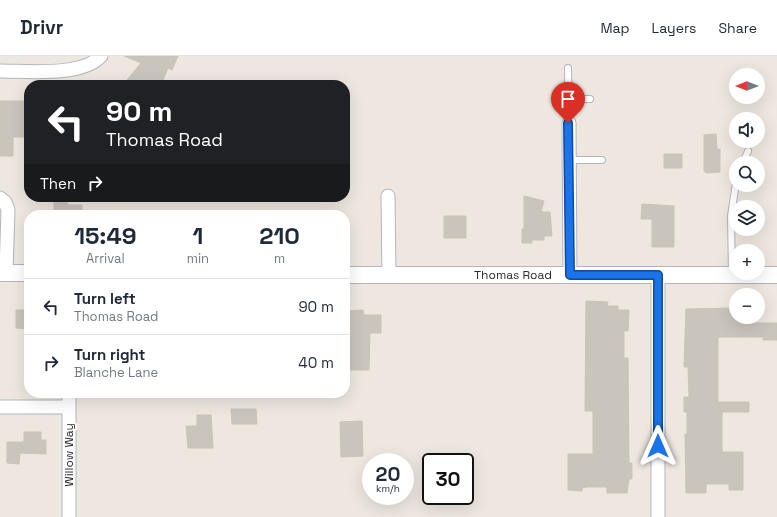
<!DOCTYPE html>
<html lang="en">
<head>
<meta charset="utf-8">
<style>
  :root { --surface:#fff; --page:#f2f2f3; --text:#1f2937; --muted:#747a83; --line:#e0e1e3 }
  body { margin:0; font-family:"Space Grotesk",sans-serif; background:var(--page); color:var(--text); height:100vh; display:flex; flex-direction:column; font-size:15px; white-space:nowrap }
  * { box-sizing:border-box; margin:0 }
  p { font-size:13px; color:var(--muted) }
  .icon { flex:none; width:22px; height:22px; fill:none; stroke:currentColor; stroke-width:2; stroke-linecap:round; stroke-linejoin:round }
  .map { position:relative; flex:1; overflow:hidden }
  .drawer { position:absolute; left:24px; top:154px; width:326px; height:188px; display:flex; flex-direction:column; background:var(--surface); border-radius:16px; box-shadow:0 4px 16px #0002 }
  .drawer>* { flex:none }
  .top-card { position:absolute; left:24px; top:24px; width:326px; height:122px; border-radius:16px; box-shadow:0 4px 16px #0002; background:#202124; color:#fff; overflow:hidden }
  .needle { width:26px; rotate:270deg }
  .tools { position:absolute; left:729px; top:12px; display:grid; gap:8px }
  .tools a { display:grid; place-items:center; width:36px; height:36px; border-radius:50%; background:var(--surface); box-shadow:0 4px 16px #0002; font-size:20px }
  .speed { position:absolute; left:362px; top:397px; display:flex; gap:8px; font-size:20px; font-weight:700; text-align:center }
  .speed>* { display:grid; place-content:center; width:52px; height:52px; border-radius:50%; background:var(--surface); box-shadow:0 4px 16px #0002; line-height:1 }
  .speed small { font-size:10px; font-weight:400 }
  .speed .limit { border:2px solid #111; border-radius:6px; background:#fff; color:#111 }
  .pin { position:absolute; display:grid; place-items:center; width:34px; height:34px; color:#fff; margin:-41px -17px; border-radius:50% 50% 50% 0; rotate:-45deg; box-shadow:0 0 4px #0007 }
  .pin .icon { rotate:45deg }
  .me { position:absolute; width:44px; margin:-22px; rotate:0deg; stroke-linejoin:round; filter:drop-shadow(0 0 3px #0008) }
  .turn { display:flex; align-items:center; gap:14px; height:84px; padding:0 16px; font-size:18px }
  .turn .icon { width:52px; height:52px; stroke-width:2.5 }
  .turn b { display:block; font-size:28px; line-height:34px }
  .then { display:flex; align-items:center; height:38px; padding:0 16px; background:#0003; gap:8px; font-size:15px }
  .eta { display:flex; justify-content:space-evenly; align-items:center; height:68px; text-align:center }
  .eta b { font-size:24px; font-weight:800; line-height:28px }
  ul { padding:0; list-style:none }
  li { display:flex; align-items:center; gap:12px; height:56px; padding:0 16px; border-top:1px solid var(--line) }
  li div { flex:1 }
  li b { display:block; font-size:15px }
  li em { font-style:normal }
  header { display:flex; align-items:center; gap:24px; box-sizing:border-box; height:56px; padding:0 20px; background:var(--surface); border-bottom:1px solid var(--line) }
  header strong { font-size:19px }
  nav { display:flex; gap:22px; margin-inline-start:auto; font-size:14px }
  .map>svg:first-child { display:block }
  .building { fill:#c9c5bd; stroke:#c9c3b8 }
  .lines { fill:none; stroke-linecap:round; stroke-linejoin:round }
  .service-casing { stroke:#b2b5bf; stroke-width:8 }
  .minor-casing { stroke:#b2b5bf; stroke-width:15 }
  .tertiary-casing { stroke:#b2b5bf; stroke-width:18 }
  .service { stroke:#fff; stroke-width:6 }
  .minor { stroke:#fff; stroke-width:13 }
  .tertiary { stroke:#fff; stroke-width:16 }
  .route-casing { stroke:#114b97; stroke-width:10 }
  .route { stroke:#1a73e8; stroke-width:7 }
  .labels { text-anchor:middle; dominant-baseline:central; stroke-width:4; stroke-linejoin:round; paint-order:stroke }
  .street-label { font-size:12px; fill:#2c2c2c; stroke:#fff }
</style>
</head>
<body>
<header>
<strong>Drivr</strong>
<nav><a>Map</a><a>Layers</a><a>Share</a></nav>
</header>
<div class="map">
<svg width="777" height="461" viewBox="0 0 777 461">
  <rect width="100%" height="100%" fill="#ede7df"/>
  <path class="building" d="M124 0H178L172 14 168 12 161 29H123L141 7Z
    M0 45H28L29 79 28 81H13V100H0Z
    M716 78 717 93H720V116L706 117 704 115V79Z
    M664 98H682V112H664Z
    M524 140 544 145 541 156H550L552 180H544V184H532V187H522V173H524Z
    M54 141H67V147L69 149H82V159H54Z
    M642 148 674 150V191H652V163H641Z
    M444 160H466V182H444Z
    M586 245 608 246 607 250H618V254H629L628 275H624V302H628L629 407H632V423H629L627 437H607V431H586L582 432V435L568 434V398H593V355H585Z
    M736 252V261H745V267H777V284H763V281H718V346H749V356H722V396H743V434H729V428H706V437H686L685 378H687V356H684V341H689L688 311H684L686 253Z
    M16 254H29V273L16 272Z
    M363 254 364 259H381V277H370L369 314H345V255Z
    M231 353H256L257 368H232Z
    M197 359H211L213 392H188L186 370H197Z
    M362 365 363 400 341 401 340 366Z
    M24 376H41V384H46V398L20 397 19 408 7 407V386H24Z"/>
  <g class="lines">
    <g class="service-casing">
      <path id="service" d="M568 12 569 67
        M569 43H590
        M569 104H602
        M743 107 748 95
        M732 219 731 160 736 127"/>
    </g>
    <g class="minor-casing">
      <path id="minor" d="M0 15C27 15 82 21 101 0
        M569 67 570 219
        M388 140 389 219
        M0 142 5 146 8 154 6 217
        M658 219V461
        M69 337V461
        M0 351H69"/>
    </g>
    <g class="tertiary-casing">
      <path id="tertiary" d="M0 217H29
        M345 219H777"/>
    </g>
    <use href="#service" class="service"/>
    <use href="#minor" class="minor"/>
    <use href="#tertiary" class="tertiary"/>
  </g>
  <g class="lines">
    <g class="route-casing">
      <path id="route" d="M568 67 570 219H658V390"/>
    </g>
    <use href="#route" class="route"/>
  </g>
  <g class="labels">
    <g class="street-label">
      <text x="513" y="219">Thomas Road</text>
      <text transform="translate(69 399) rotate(-90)">Willow Way</text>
    </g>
  </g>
</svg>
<div class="tools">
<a><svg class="needle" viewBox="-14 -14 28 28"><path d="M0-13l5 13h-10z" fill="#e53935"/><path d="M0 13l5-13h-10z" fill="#747a83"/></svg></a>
<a><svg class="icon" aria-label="sound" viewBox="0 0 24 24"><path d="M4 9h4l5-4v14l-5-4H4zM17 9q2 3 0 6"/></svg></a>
<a><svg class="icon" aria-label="search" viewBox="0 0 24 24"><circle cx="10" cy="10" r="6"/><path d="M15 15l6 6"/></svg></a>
<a><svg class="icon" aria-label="layers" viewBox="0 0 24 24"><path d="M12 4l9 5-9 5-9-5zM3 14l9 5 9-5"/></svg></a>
<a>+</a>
<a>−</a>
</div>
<div class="speed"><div>20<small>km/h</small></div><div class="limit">30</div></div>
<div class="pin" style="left:568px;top:67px;background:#d93025"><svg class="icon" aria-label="arrive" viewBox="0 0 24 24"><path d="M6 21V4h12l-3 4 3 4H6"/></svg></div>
<svg class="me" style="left:658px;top:390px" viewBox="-20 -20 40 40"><path d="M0-17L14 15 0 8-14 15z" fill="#1a73e8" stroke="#fff" stroke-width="4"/></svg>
<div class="top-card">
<div class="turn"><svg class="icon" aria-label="left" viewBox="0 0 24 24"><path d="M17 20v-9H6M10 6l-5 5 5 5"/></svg><div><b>90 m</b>Thomas Road</div></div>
<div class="then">Then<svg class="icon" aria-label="right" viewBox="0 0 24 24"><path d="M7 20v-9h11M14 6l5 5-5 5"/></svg></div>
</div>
<section class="drawer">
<div class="eta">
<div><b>15:49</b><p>Arrival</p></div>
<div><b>1</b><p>min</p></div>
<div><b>210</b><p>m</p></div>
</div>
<ul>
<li><svg class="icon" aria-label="left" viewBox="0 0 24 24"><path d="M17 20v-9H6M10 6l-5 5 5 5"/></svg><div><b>Turn left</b><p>Thomas Road</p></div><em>90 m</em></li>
<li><svg class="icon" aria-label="right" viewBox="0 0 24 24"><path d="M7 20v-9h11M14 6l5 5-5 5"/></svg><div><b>Turn right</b><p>Blanche Lane</p></div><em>40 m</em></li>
</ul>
</section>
</div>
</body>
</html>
